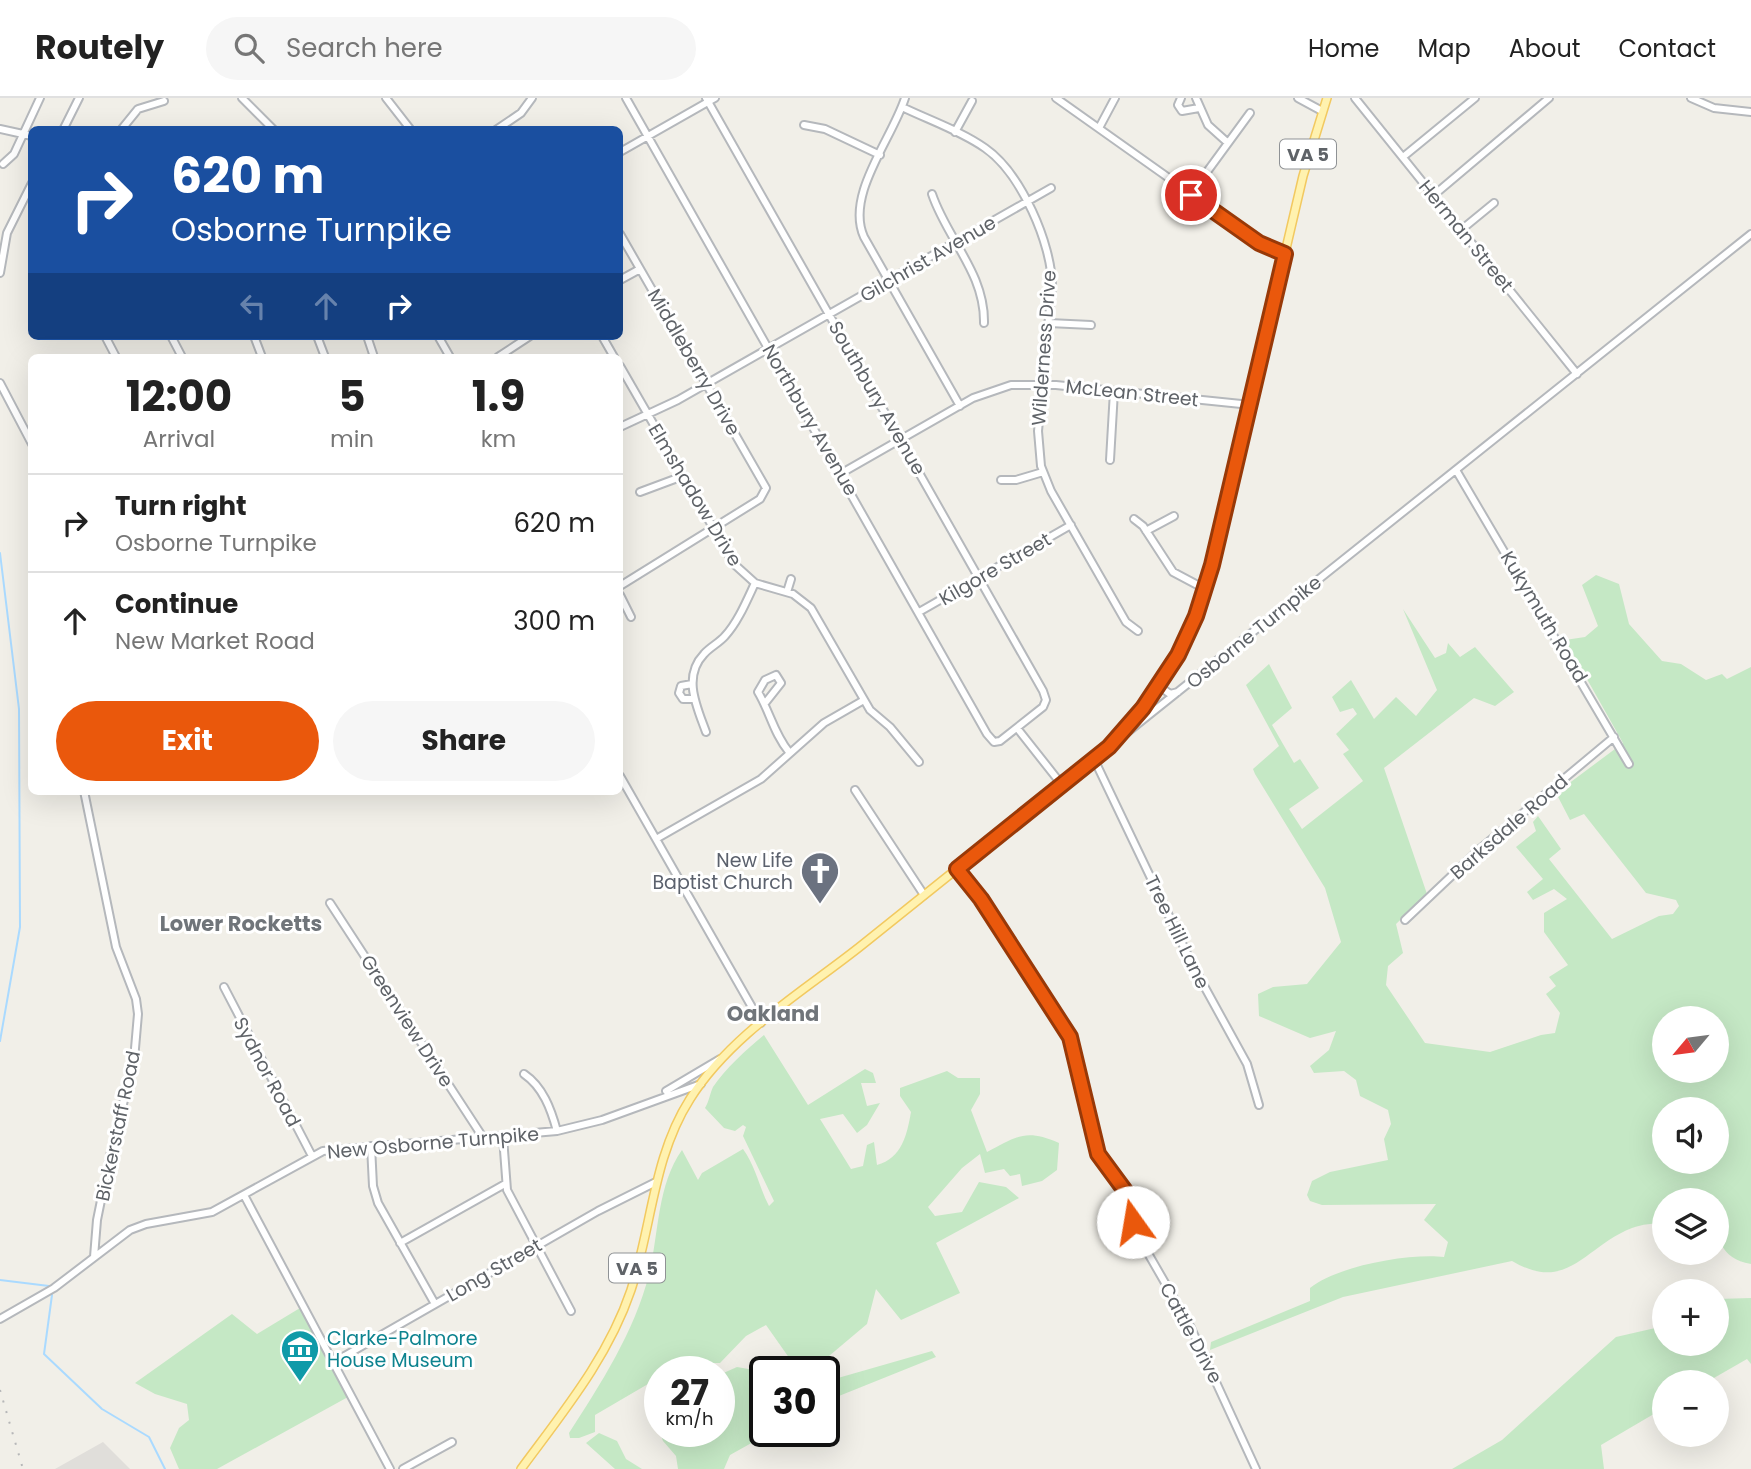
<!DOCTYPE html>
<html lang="en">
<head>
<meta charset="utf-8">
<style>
  :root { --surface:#fff; --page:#f6f6f6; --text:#222; --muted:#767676; --line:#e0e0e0; --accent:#ea580c }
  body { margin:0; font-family:Poppins,sans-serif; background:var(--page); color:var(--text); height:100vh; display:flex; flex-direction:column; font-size:26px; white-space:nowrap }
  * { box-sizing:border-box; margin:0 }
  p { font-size:23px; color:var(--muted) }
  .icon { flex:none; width:38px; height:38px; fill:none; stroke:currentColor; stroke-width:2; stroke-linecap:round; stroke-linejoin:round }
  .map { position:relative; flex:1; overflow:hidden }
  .sheet { position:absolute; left:28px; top:256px; width:595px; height:441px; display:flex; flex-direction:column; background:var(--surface); border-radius:10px; box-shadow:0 7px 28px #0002 }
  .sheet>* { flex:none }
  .guide { position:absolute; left:28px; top:28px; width:595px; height:214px; border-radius:10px; box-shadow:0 7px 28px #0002; background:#1a4fa0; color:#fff; overflow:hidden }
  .needle { width:46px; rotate:241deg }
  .fabs { position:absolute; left:1652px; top:908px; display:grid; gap:14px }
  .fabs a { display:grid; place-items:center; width:77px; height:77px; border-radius:50%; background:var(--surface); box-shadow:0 7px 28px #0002; font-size:35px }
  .speed { position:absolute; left:644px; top:1258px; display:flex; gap:14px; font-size:35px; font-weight:700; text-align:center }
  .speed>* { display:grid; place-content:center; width:91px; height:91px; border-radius:50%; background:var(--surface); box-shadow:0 7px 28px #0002; line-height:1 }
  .speed small { font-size:18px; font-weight:400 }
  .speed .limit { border:4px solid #111; border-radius:10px; background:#fff; color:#111 }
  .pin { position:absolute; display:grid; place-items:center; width:60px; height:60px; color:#fff; margin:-30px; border:4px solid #fff; border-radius:50%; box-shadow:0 2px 7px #0007 }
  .me { position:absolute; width:77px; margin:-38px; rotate:347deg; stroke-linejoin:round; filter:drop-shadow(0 0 5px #0008) }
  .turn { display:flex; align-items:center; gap:24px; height:147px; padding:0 28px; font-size:32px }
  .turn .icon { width:91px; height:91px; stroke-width:2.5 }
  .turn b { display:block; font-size:49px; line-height:60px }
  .lanes { display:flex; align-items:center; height:66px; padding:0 28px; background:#0003; justify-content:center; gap:35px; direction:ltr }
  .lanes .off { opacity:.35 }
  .eta { display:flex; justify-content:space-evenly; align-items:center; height:119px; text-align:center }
  .eta b { font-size:42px; font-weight:700; line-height:49px }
  .action { display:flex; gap:14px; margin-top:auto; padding:14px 28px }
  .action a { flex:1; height:80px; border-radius:42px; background:var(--accent); color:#fff; font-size:28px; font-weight:700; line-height:80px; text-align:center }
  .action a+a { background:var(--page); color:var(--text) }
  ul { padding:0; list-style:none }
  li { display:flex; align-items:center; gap:21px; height:98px; padding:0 28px; border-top:2px solid var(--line) }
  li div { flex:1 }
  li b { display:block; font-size:26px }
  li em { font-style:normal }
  header { display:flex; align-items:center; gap:42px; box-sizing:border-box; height:98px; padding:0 35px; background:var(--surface); border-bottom:2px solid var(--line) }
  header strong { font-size:33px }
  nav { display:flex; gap:38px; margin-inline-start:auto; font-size:24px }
  .search { width:490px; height:63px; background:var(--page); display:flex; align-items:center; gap:18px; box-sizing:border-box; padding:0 24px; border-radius:38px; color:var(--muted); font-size:26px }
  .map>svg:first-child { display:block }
  .industrial { fill:#e0deda }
  .green { fill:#c5e8c5; fill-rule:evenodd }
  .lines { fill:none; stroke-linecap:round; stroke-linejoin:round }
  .stream { stroke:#aadaff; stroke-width:2 }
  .minor-casing { stroke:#b5b8bc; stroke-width:10 }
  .major-casing { stroke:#f2c960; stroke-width:10 }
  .minor { stroke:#fff; stroke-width:6 }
  .major { stroke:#fff2af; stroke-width:7 }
  .rail { stroke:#b6b7b8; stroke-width:2; stroke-dasharray:2 9; stroke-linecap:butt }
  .route-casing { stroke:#983908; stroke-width:18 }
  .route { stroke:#ea580c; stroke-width:12 }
  .labels { text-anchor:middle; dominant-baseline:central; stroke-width:6; stroke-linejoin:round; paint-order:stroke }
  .shield { fill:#fff; stroke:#8f9295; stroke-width:2 }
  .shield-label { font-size:18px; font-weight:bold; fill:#5f6368 }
  .street-label { font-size:19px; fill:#5f6368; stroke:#fff }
  .worship-label { font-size:19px; fill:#5b616d; stroke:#fff; text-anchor:end }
  .culture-label { font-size:19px; fill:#0d838f; stroke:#fff; text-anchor:start }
  .neighbourhood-label { font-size:21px; font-weight:bold; fill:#70757a; stroke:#fff }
</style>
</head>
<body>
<header>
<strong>Routely</strong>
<div class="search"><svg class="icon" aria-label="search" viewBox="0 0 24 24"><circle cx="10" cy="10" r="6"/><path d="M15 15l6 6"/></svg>Search here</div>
<nav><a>Home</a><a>Map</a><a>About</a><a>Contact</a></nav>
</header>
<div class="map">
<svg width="1751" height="1371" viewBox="0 0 1751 1371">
  <rect width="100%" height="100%" fill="#f1efe8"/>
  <path class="industrial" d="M103 1344 130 1371H55Z"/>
  <path class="green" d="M1596 477 1619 486 1629 526 1662 563 1681 566 1706 582 1722 576 1727 581 1751 569V1166C1714 1159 1717 1133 1717 1102H1664V1124C1654 1126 1642 1126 1632 1130 1585 1148 1568 1196 1512 1163L1343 1199 1210 1252 1211 1244 1310 1203V1190C1337 1168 1409 1155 1444 1159L1448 1144 1424 1122 1436 1106 1322 1107 1310 1103 1307 1097 1312 1083 1330 1074 1388 1062 1384 1041 1391 1026 1388 1012 1360 998 1356 982 1344 973 1314 975 1310 968 1329 952 1336 933 1310 940 1259 918 1258 896 1273 889 1307 886 1341 844 1325 790 1255 676 1253 671 1279 648 1246 587 1269 566 1292 610 1272 627 1294 665 1300 661 1319 690 1289 711 1302 731 1363 683 1343 656 1349 652 1336 636 1357 616 1353 610 1340 614 1332 599 1351 582 1374 621 1396 599 1416 618 1437 592 1403 511 1435 560 1446 555 1448 545 1460 559 1475 549 1514 594 1495 608 1474 600 1384 670 1427 796 1396 826 1403 855 1388 868 1386 887 1425 945 1490 954 1541 937 1555 935 1560 915 1546 896 1556 888 1549 879 1568 867 1544 834V815L1567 801 1554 791 1533 802 1527 794 1543 781 1516 749 1536 733 1533 724 1538 718 1561 751 1549 761 1612 841 1659 818 1673 816 1679 808 1676 802 1646 795 1584 716 1570 722 1556 695 1623 645 1565 542 1585 539 1598 528 1582 487ZM1664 920H1717V973H1664ZM1664 1012H1717V1064H1664Z
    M764 937 808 1007 865 971 873 975 876 985H861L867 1008 880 1005 867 1027 857 1035 843 1016 820 1021 851 1071 863 1068 867 1047 874 1044 877 1067C902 1060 907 1037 911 1014L900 998V990L947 973 958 980H980V996L971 1012 987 1054C1016 1039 1025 1030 1059 1045L1057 1072 1042 1083 1022 1088 1020 1076 1010 1078 1004 1071 985 1075 980 1056 962 1070 928 1109 935 1118 962 1114 979 1084 1006 1089 1019 1100 936 1145 960 1195 901 1222 876 1191 867 1226 810 1274H794L797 1271 766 1227 746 1238 720 1265H702L685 1274H660V1287L648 1286 595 1317V1334L579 1340H570L569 1335C600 1287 635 1233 649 1176 659 1136 657 1087 682 1052L698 1082 702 1075 743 1051C756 1069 759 1089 769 1108L774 1103 743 1038 746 1029 743 1027 735 1033 724 1030 705 1010C709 1004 710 995 713 989 725 971 747 951 764 937Z
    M1751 1200V1266L1747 1261 1707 1284H1664V1310L1601 1347 1604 1371H1452L1502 1342 1616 1239 1664 1228V1246H1717V1201Z
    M300 1210 348 1299 217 1371H179L170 1350 179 1330 189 1322 187 1306 155 1296 135 1285 232 1216 257 1236Z
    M932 1253 936 1259 824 1304V1284Z
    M737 1269 765 1274V1334H771L730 1357 724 1371H678L676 1358 663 1343 653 1316 660 1309V1334H719V1277Z
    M599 1335 617 1343 626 1361 642 1371H615L586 1345Z"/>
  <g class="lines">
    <path class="stream" d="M0 455 19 611 20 829 0 943
      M0 1182 49 1188 52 1197 44 1256 102 1311 149 1339 165 1371"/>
    <g class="minor-casing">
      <path id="minor" d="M242 0 274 32
        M386 0 411 32
        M626 0 987 636 994 644 1000 643 1043 609 1046 602 1043 593 706 0
        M905 0C892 41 845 97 864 139L960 308
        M1056 0 1259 144 1285 156
        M1181 0 1178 7 1182 13 1199 10
        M1196 0 1208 27 1228 45
        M1298 0 1322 13
        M1355 0 1577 276
        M1691 0 1714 10 1751 14
        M902 9C929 22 961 33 985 50 1021 75 1052 146 1052 188L1038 333 1041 368 1051 393 1126 524 1138 533
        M804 27 825 31 880 57
        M1099 30 1115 0
        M0 31 32 38
        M63 32 79 0
        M121 32 138 11 164 3
        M496 32 521 15 532 0
        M955 34 972 3
        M620 54 715 0
        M1403 59 1475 0
        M3 66 14 56 40 0
        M932 96C947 141 985 175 984 225
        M1190 97 1250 15
        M1434 97 1549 0
        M1461 132 1494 105
        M620 136 766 390 760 401 620 488
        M0 175 7 135 32 85
        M620 182 640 171
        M1049 225 1091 227
        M105 238 116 259
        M171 238 182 259
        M254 238 262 259
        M317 238 325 259
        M367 238 374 259
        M438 238 450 259
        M602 238 614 259
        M498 259 530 238
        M620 268 734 466 755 485 793 496 811 510 870 612 890 629 919 664
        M0 285 32 346
        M620 329 678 302 1051 90
        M1110 362 1114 293
        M1456 372 1629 666
        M840 376 973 300 1011 287H1056L1251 307
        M1001 382H1016L1043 374
        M640 394 683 378
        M1134 421 1143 428 1173 474 1205 491
        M1146 433 1174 418
        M787 494 791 481
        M620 497 631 519
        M919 514 1071 427
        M692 586 681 588 679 595 683 601H694
        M1159 588 1170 596 1178 594
        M766 604 781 585 776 577 765 582 758 594C770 614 774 636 789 654
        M1017 630 1062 687
        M706 634C697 609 682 579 704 556 710 549 719 545 725 538 738 524 747 502 755 485
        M1115 644 1751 136
        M1094 661 1192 866 1247 966 1259 1007
        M620 678 761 925
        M855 692 924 797
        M84 693 116 849 136 901 138 916 134 962 110 1058 97 1122 94 1159
        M656 741 761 681 824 625 864 602
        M957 771 980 801 1070 939 1098 1056 1134 1105V1131L1191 1230 1256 1371
        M330 805 484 1041
        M1405 822 1481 750 1614 639
        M224 889 312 1058
        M524 976C543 989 551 1011 557 1033
        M666 993 720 961
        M503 1039 507 1092 571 1213
        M371 1048 373 1088 378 1105 435 1206
        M244 1097 390 1371
        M400 1145 505 1086
        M0 1221 54 1190 130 1132 146 1126 212 1114 323 1053 557 1033 602 1022 701 986
        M334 1264 598 1113 656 1084
        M403 1371 452 1344"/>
    </g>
    <g class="major-casing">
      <path id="major" d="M521 1371C563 1314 608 1260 631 1192 652 1128 653 1059 690 1001 731 936 803 894 862 847 944 781 1027 715 1109 649 1159 594 1191 538 1212 467L1303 78 1327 0"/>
    </g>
    <use href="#minor" class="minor"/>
    <use href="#major" class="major"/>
    <path class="rail" d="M0 1292 23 1371"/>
  </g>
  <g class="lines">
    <g class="route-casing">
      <path id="route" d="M1133 1124 1134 1105 1098 1056 1070 939 981 801 957 771 1109 649 1143 610 1178 557 1196 518 1212 467 1285 156 1259 145 1191 97"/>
    </g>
    <use href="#route" class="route"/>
  </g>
  <defs>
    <g id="church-pin" transform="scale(2.0125)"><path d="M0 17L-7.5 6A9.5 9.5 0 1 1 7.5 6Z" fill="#6b7280" stroke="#fff"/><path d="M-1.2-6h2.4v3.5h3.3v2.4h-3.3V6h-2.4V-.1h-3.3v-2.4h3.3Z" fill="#fff"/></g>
    <g id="museum-pin" transform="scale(2.0125)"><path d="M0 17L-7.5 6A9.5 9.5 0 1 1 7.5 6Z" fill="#0f9aa8" stroke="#fff"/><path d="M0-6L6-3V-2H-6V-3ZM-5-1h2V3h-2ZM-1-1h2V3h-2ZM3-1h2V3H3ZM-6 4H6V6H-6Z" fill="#fff"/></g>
  </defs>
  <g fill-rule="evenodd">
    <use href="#church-pin" x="820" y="773"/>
    <use href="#museum-pin" x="300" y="1251"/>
  </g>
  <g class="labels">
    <g class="shield">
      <rect x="1280" y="41.5" width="56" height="29" rx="5"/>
      <rect x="609" y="1155.5" width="56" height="29" rx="5"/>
    </g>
    <g class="shield-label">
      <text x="1308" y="56">VA 5</text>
      <text x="637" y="1170">VA 5</text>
    </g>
    <g class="street-label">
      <text transform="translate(1466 138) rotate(51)">Herman Street</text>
      <text transform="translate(928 161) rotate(-30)">Gilchrist Avenue</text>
      <text transform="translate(1044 250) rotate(-86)">Wilderness Drive</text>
      <text transform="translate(694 264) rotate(60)">Middleberry Drive</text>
      <text transform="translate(1132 295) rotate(6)">McLean Street</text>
      <text transform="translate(877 300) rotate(60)">Southbury Avenue</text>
      <text transform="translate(810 322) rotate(60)">Northbury Avenue</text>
      <text transform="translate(695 397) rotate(59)">Elmshadow Drive</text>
      <text transform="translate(995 471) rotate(-30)">Kilgore Street</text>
      <text transform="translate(1544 519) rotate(59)">Kukymuth Road</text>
      <text transform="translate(1254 534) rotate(-39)">Osborne Turnpike</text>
      <text transform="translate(1509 729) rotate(-41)">Barksdale Road</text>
      <text transform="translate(1177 834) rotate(64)">Tree Hill Lane</text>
      <text transform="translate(407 923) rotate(57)">Greenview Drive</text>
      <text transform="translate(267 974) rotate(62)">Sydnor Road</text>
      <text transform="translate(118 1028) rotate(-78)">Bickerstaff Road</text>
      <text transform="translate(433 1045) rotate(-5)">New Osborne Turnpike</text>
      <text transform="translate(494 1172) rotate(-30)">Long Street</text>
      <text transform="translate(1191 1235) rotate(62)">Cattle Drive</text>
    </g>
    <g class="worship-label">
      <text x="793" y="762">New Life<tspan x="793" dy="22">Baptist Church</tspan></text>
    </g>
    <g class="culture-label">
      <text x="327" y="1240">Clarke-Palmore<tspan x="327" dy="22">House Museum</tspan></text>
    </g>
    <g class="neighbourhood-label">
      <text x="241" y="825">Lower Rocketts</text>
      <text x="773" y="915">Oakland</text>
    </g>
  </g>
</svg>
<div class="fabs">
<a><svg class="needle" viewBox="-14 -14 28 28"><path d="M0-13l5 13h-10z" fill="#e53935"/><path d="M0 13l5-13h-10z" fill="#767676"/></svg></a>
<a><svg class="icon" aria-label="sound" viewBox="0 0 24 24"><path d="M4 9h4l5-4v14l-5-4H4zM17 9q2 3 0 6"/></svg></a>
<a><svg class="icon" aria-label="layers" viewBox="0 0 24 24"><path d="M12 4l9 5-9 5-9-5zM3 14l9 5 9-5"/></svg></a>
<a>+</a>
<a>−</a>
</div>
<div class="speed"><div>27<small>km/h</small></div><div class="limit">30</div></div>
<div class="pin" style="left:1191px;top:97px;background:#d93025"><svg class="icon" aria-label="arrive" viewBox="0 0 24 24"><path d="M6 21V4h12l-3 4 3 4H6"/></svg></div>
<svg class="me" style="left:1133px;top:1124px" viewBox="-20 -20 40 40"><circle r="19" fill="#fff"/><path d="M0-13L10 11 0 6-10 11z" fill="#ea580c"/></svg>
<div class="guide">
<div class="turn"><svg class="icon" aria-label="right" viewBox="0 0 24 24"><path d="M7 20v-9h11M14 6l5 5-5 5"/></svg><div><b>620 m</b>Osborne Turnpike</div></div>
<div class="lanes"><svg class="icon off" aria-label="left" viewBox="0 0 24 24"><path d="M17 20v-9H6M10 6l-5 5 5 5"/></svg><svg class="icon off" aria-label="ahead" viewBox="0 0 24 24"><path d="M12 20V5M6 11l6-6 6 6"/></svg><svg class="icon" aria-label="right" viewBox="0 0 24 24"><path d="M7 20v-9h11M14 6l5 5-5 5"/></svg></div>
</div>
<section class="sheet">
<div class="eta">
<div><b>12:00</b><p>Arrival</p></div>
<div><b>5</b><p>min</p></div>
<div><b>1.9</b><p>km</p></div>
</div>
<ul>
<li><svg class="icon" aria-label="right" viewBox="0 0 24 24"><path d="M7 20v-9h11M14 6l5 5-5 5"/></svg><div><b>Turn right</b><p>Osborne Turnpike</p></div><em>620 m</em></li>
<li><svg class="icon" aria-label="ahead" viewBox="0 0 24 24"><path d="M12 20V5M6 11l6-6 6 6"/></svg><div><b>Continue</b><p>New Market Road</p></div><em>300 m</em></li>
</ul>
<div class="action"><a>Exit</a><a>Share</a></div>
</section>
</div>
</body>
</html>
